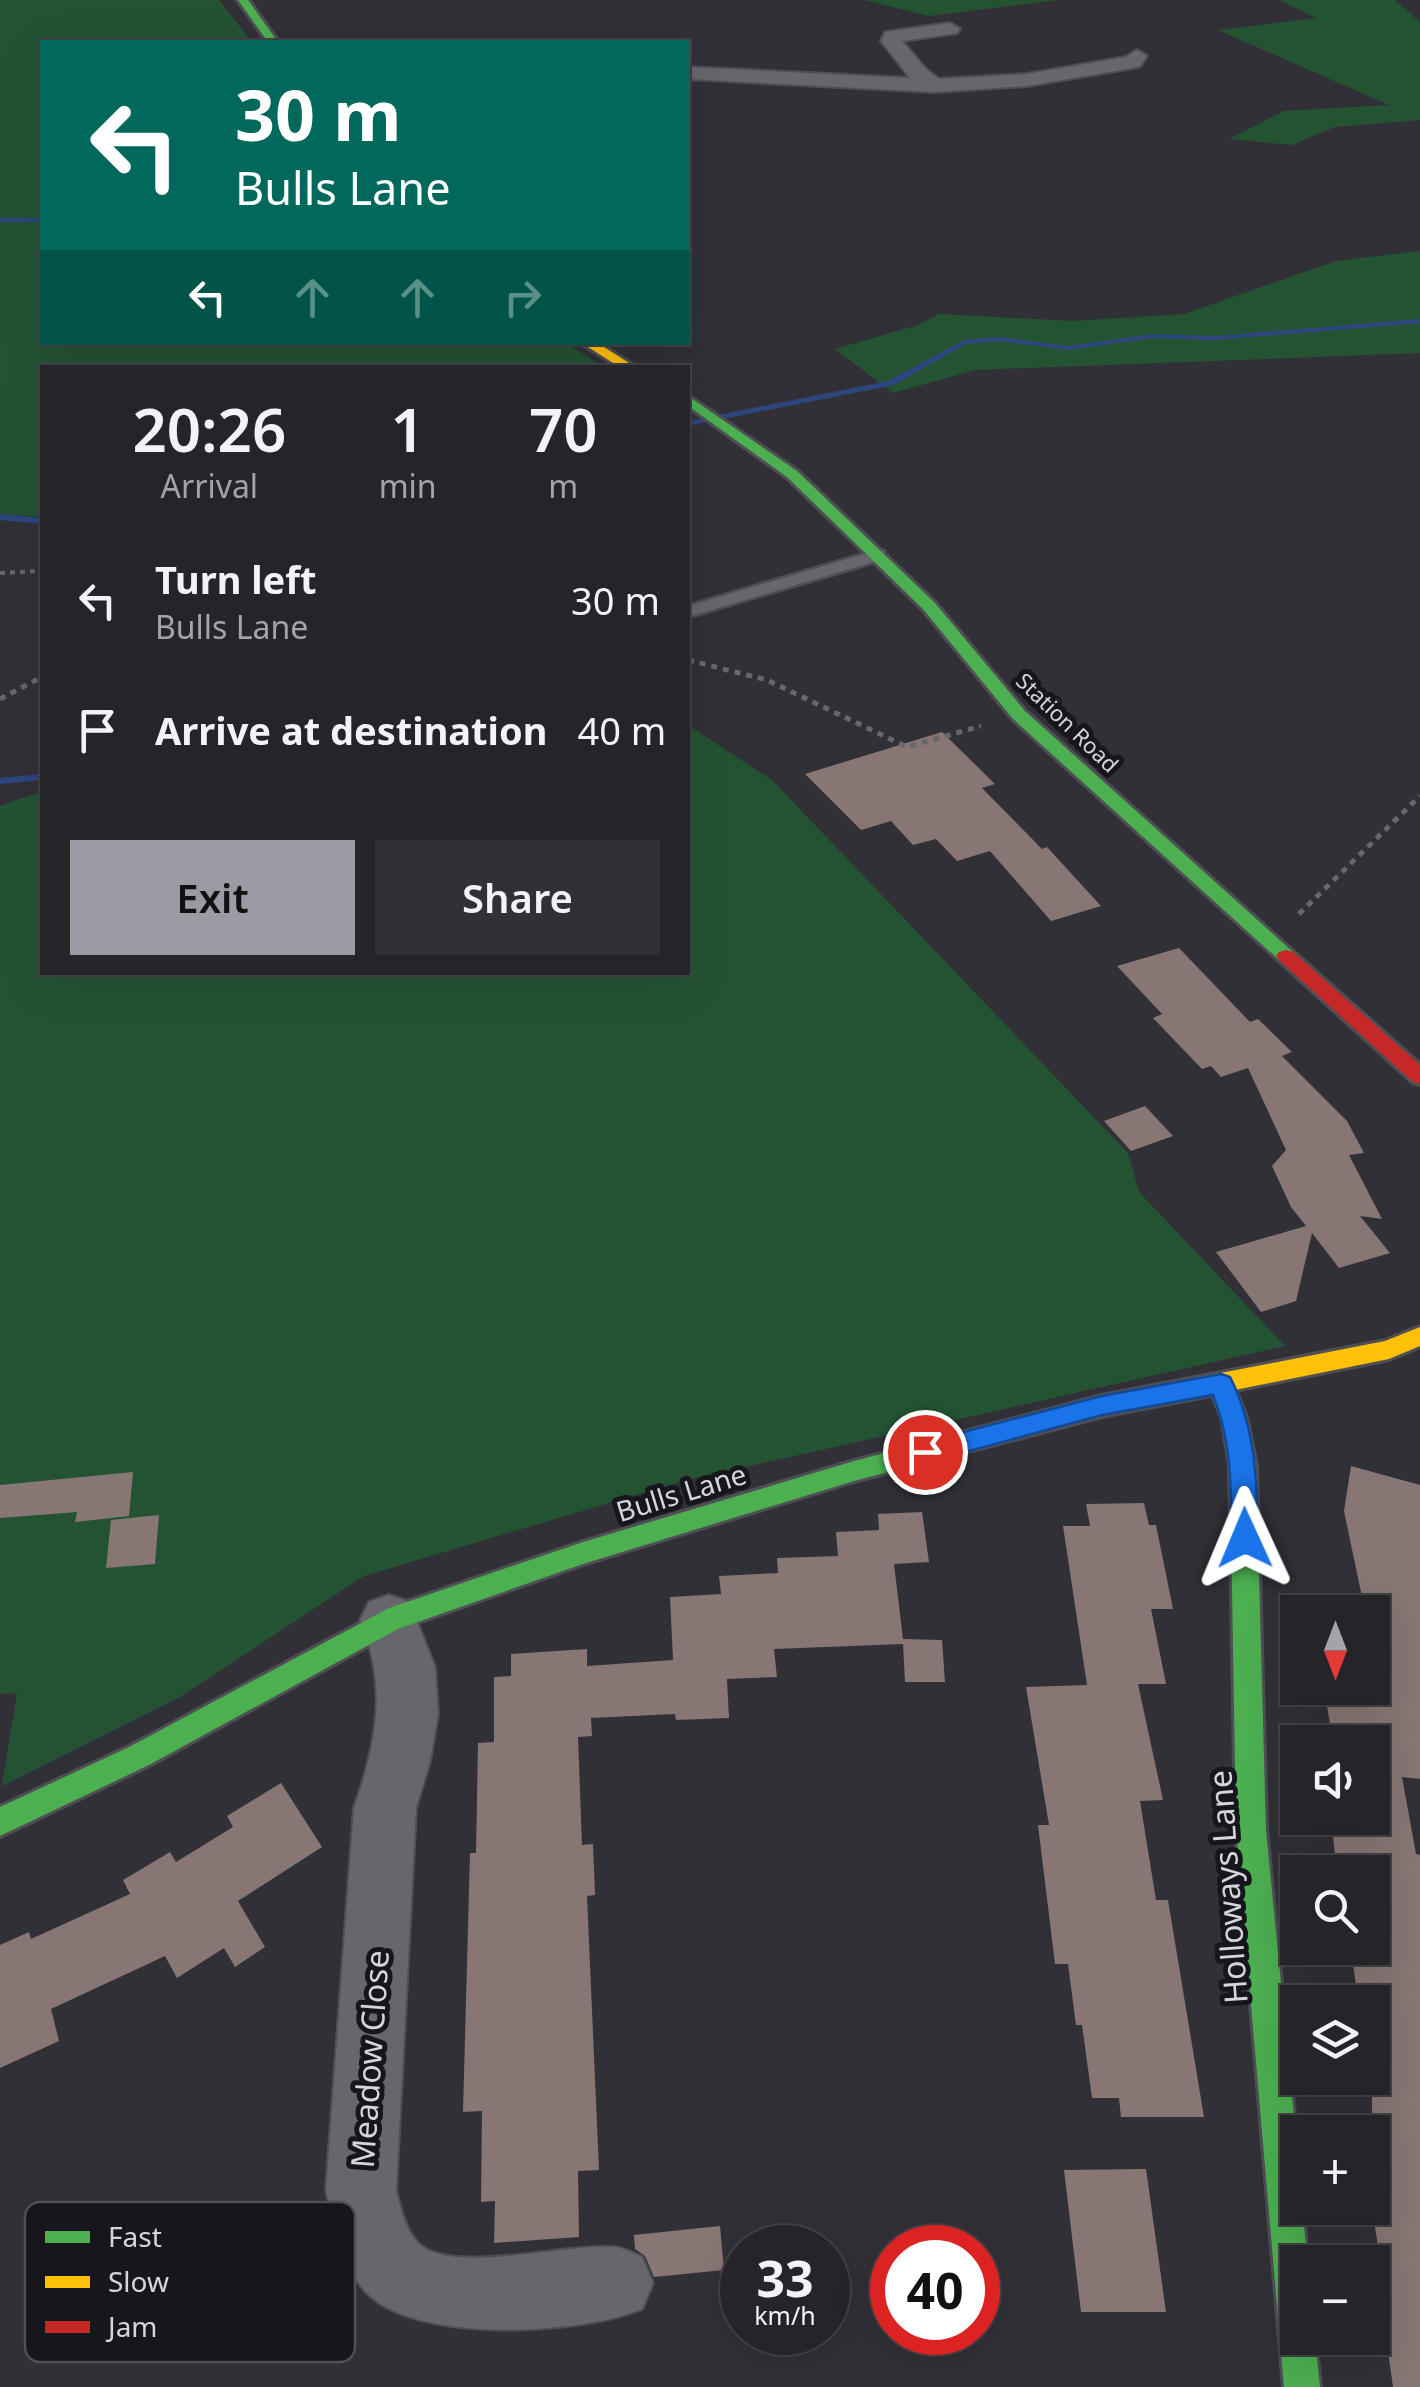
<!DOCTYPE html>
<html lang="en">
<head>
<meta charset="utf-8">
<style>
  :root { --surface:#252429; --page:#313035; --text:#f1f3f6; --muted:#a3a4a8; --line:#424146; --accent:#9c9ba4 }
  body { margin:0; font-family:"Noto Sans",sans-serif; background:var(--page); color:var(--text); height:100vh; display:flex; flex-direction:column; font-size:38px; white-space:nowrap }
  * { box-sizing:border-box; margin:0 }
  p { font-size:32px; color:var(--muted) }
  .icon { flex:none; width:55px; height:55px; fill:none; stroke:currentColor; stroke-width:2; stroke-linecap:round; stroke-linejoin:round }
  .map { position:relative; flex:1; overflow:hidden }
  .drawer { position:absolute; left:40px; top:365px; width:650px; height:610px; display:flex; flex-direction:column; background:var(--surface); border-radius:0px; box-shadow:0 10px 40px #0002,0 0 0 2px var(--line) }
  .drawer>* { flex:none }
  .banner { position:absolute; left:40px; top:40px; width:650px; height:305px; border-radius:0px; box-shadow:0 10px 40px #0002,0 0 0 2px var(--line); background:#00695c; color:#fff; overflow:hidden }
  .needle { width:65px; rotate:180deg }
  .controls { position:absolute; left:1280px; top:1595px; display:grid; gap:20px }
  .controls a { display:grid; place-items:center; width:110px; height:110px; border-radius:0px; background:var(--surface); box-shadow:0 10px 40px #0002,0 0 0 2px var(--line); font-size:50px }
  .speed { position:absolute; left:720px; top:2225px; display:flex; gap:20px; font-size:50px; font-weight:700; text-align:center }
  .speed>* { display:grid; place-content:center; width:130px; height:130px; border-radius:50%; background:var(--surface); box-shadow:0 10px 40px #0002,0 0 0 2px var(--line); line-height:1 }
  .speed small { font-size:25px; font-weight:400 }
  .speed .limit { border:15px solid #d22; background:#fff; color:#111 }
  .pin { position:absolute; display:grid; place-items:center; width:85px; height:85px; color:#fff; margin:-42px; border:5px solid #fff; border-radius:50%; box-shadow:0 2px 10px #0007 }
  .me { position:absolute; width:110px; margin:-55px; rotate:359deg; stroke-linejoin:round; filter:drop-shadow(0 0 8px #0008) }
  .turn { display:flex; align-items:center; gap:35px; height:210px; padding:0 30px; font-size:45px }
  .turn .icon { width:130px; height:130px; stroke-width:2.5 }
  .turn b { display:block; font-size:70px; line-height:85px }
  .lanes { display:flex; align-items:center; height:95px; padding:0 30px; background:#0003; justify-content:center; gap:50px; direction:ltr }
  .lanes .off { opacity:.35 }
  .eta { display:flex; justify-content:space-evenly; align-items:center; height:170px; text-align:center }
  .eta b { font-size:60px; font-weight:600; line-height:70px }
  .action { display:flex; gap:20px; margin-top:auto; padding:20px 30px }
  .action a { flex:1; height:115px; border-radius:0px; background:var(--accent); color:#111; font-size:40px; font-weight:600; line-height:115px; text-align:center }
  .action a+a { background:var(--page); color:var(--text) }
  ul { padding:0; list-style:none }
  li { display:flex; align-items:center; gap:30px; height:130px; padding:0 30px }
  li div { flex:1 }
  li b { display:block; font-size:38px }
  li em { font-style:normal }
  .map>svg:first-child { display:block }
  .green { fill:#245334 }
  .lines { fill:none; stroke-linecap:round; stroke-linejoin:round }
  .stream { fill:#2d467f; fill-rule:evenodd }
  .building { fill:#877674 }
  .lane-casing { stroke:#4f4e54; stroke-width:5 }
  .street-casing { stroke:#4f4e54; stroke-width:4 }
  .fast-casing { stroke:#4f4e54; stroke-width:6 }
  .slow-casing { stroke:#4f4e54; stroke-width:6 }
  .jam-casing { stroke:#4f4e54; stroke-width:6 }
  .path-far1 { stroke:#68676d; stroke-width:4; stroke-dasharray:5 5; stroke-linecap:butt }
  .path { stroke:#68676d; stroke-width:5; stroke-dasharray:6 6; stroke-linecap:butt }
  .lane { fill:#67666c; fill-rule:evenodd }
  .street { fill:#67666c; fill-rule:evenodd }
  .fast { fill:#4caf50; fill-rule:evenodd }
  .slow { fill:#ffc107; fill-rule:evenodd }
  .jam { fill:#c62828; fill-rule:evenodd }
  .route { fill:#1a73e8; stroke:#114b97; stroke-width:2.5 }
  .labels { text-anchor:middle; dominant-baseline:central; stroke-width:10; stroke-linejoin:round; paint-order:stroke }
  .far-street-label { font-size:22px; fill:#d6d5de; stroke:#16161c }
  .street-label { font-size:28px; fill:#d6d5de; stroke:#16161c }
  .near-street-label { font-size:32px; fill:#d6d5de; stroke:#16161c }
  .key { fill:#16161c; stroke:#504f56; stroke-width:2.5 }
  .key-label { font-size:28px; fill:#d6d5de }
</style>
</head>
<body>
<div class="map">
<svg width="1420" height="2387" viewBox="0 0 1420 2387">
  <rect width="100%" height="100%" fill="#313037"/>
  <path class="green" d="M0 0H219L252 42H42V342H563L605 367 42 368V517L0 514Z
    M865 0H1059L929 16Z
    M1279 0H1395L1420 22V120L1335 127 1292 145 1229 139 1284 111 1389 105 1218 30 1316 18Z
    M1420 251V353L975 370 893 393 835 349 918 325 939 314 1073 321 1184 314 1336 261Z
    M688 725 773 781 1128 1153 1139 1192 1285 1346 683 1481 364 1576 180 1697 2 1786 17 1693 0 1694V806L42 791V972H688Z"/>
  <g class="lines">
    <path class="stream" d="M0 218H42V222H0Z
      M1420 319V323L1215 340 1153 338 1068 350 1000 341 966 344 894 385 688 426V421L888 381 964 340 1000 337 1068 346 1153 334 1215 336Z
      M0 514 42 518V524L0 520Z
      M42 774V780L0 784V778Z"/>
  </g>
  <path class="building" d="M942 732 995 784 982 788 1042 849 1047 847 1101 906 1051 921 990 851 957 861 936 839 913 845 891 821 861 830 805 774Z
    M1179 948 1250 1022 1258 1019 1292 1052 1282 1056 1347 1121 1364 1153 1349 1155 1382 1219 1360 1216 1390 1253 1339 1268 1312 1233 1296 1301 1261 1312 1216 1252 1306 1226 1291 1207 1272 1166 1286 1150 1248 1068 1221 1077 1211 1066 1202 1069 1153 1018 1162 1014 1117 966Z
    M1145 1106 1173 1136 1131 1151 1104 1121Z
    M1351 1466 1420 1485V1779L1402 1777 1416 1854 1420 1855V2387H1393L1380 2296 1386 2297 1372 2208V2002H1358L1351 1948H1372V1872H1337L1331 1818H1372V1742H1333L1324 1688H1372V1598L1362 1597 1344 1511Z
    M133 1472 129 1516 75 1522 77 1512 0 1518V1485Z
    M1144 1503 1149 1525H1156L1173 1609H1151L1166 1684H1138L1163 1800 1140 1801 1156 1900H1168L1204 2117H1121L1119 2098H1092L1082 2025H1076L1068 1964H1055L1038 1825H1049L1026 1687 1087 1685 1063 1526H1090L1086 1504Z
    M922 1512 929 1562 894 1564 903 1639 942 1640 945 1682H905L903 1644 774 1649 777 1677 727 1679 729 1718 676 1720 675 1714 591 1718 592 1736 578 1737 582 1845 593 1844 595 1895 587 1896 599 2170 578 2171 579 2237 494 2243 495 2201 481 2202 482 2111 463 2112 470 1853H476L478 1743 494 1742V1677L511 1676V1654L587 1649V1666L673 1660 670 1597 721 1594 719 1576 778 1573 777 1558 838 1556 836 1532 879 1530 878 1514Z
    M159 1515 155 1564 106 1568 111 1520Z
    M281 1783 322 1847 238 1901 265 1947 235 1967 224 1948 177 1978 165 1956 51 2009 59 2041 0 2068V1945L29 1932 31 1939 130 1894 123 1880 170 1852 176 1862 233 1827 227 1816Z
    M1146 2169 1166 2312H1081L1064 2170Z
    M720 2226 724 2270 654 2277 645 2256 635 2249 634 2235Z"/>
  <g class="lines">
    <g class="lane-casing">
      <path id="lane" d="M878 550 884 551V559L688 617V606Z"/>
    </g>
    <g class="street-casing">
      <path id="street" d="M950 23 960 29 957 33 902 41 926 69 939 79 1027 74 1126 57 1137 50 1147 56 1140 66 1133 68 1027 86 935 92 688 79V67L910 78 881 41 885 32Z
        M389 1595 409 1602 435 1667 438 1714 430 1761 416 1808 396 2190C401 2210 407 2240 428 2250 470 2270 566 2244 613 2247 622 2247 633 2253 642 2257L653 2283 642 2309C581 2334 430 2342 375 2300 345 2278 333 2224 326 2190L354 1808C377 1743 388 1685 360 1620L369 1602Z"/>
    </g>
    <g class="fast-casing">
      <path id="fast" d="M238 0H248L278 42H268Z
        M688 396 797 471 935 603 1025 711 1293 952 1296 956 1293 960H1279L1013 719 923 609 787 477 688 406Z
        M1221 1374 1230 1377 1246 1417 1256 1465 1266 1830 1298 2157V2208H1302L1308 2262H1298V2338H1315L1320 2387H1284L1236 1830 1230 1465 1222 1417 1211 1390 1200 1397 1102 1416 854 1481 583 1564 398 1629 149 1765 0 1836V1807L129 1747 389 1608 583 1542 854 1461 1102 1396 1200 1377 1210 1382Z"/>
    </g>
    <g class="slow-casing">
      <path id="slow" d="M580 342H596L637 368H621Z
        M1420 1327V1346L1389 1359 1200 1397 1191 1394 1188 1387 1191 1380 1200 1377 1385 1341Z"/>
    </g>
    <g class="jam-casing">
      <path id="jam" d="M1286 950 1293 952 1420 1065V1084L1413 1082 1279 960 1276 956 1279 952Z"/>
    </g>
    <path class="path-far1" d="M0 573 42 571"/>
    <path class="path" d="M688 660 767 680 907 747 981 726
      M0 699 42 677
      M1299 914 1420 796"/>
    <use href="#lane" class="lane"/>
    <use href="#street" class="street"/>
    <use href="#fast" class="fast"/>
    <use href="#slow" class="slow"/>
    <use href="#jam" class="jam"/>
  </g>
  <path class="route" d="M1221 1374 1230 1377C1256 1428 1257 1482 1258 1538L1254 1546 1245 1549 1236 1546 1232 1538C1231 1489 1232 1442 1213 1395L1102 1415 925 1463 916 1460 912 1452 916 1445 925 1442 1102 1396Z"/>
  <g class="labels">
    <g class="far-street-label">
      <text transform="translate(1068 722) rotate(44)">Station Road</text>
    </g>
    <g class="street-label">
      <text transform="translate(681 1492) rotate(-17)">Bulls Lane</text>
    </g>
    <g class="near-street-label">
      <text transform="translate(1227 1887) rotate(-94)">Holloways Lane</text>
      <text transform="translate(369 2059) rotate(-86)">Meadow Close</text>
    </g>
  </g>
  <rect x="25" y="2202" width="330" height="160" rx="15" class="key"/>
  <rect x="45" y="2231" width="45" height="12" fill="#4caf50"/>
  <rect x="45" y="2276" width="45" height="12" fill="#ffc107"/>
  <rect x="45" y="2321" width="45" height="12" fill="#c62828"/>
  <g class="key-label">
    <text x="108" y="2247">Fast</text>
    <text x="108" y="2292">Slow</text>
    <text x="108" y="2337">Jam</text>
  </g>
</svg>
<div class="controls">
<a><svg class="needle" viewBox="-14 -14 28 28"><path d="M0-13l5 13h-10z" fill="#e53935"/><path d="M0 13l5-13h-10z" fill="#a3a4a8"/></svg></a>
<a><svg class="icon" aria-label="sound" viewBox="0 0 24 24"><path d="M4 9h4l5-4v14l-5-4H4zM17 9q2 3 0 6"/></svg></a>
<a><svg class="icon" aria-label="search" viewBox="0 0 24 24"><circle cx="10" cy="10" r="6"/><path d="M15 15l6 6"/></svg></a>
<a><svg class="icon" aria-label="layers" viewBox="0 0 24 24"><path d="M12 4l9 5-9 5-9-5zM3 14l9 5 9-5"/></svg></a>
<a>+</a>
<a>−</a>
</div>
<div class="speed"><div>33<small>km/h</small></div><div class="limit">40</div></div>
<div class="pin" style="left:925px;top:1452px;background:#d93025"><svg class="icon" aria-label="arrive" viewBox="0 0 24 24"><path d="M6 21V4h12l-3 4 3 4H6"/></svg></div>
<svg class="me" style="left:1245px;top:1538px" viewBox="-20 -20 40 40"><path d="M0-17L14 15 0 8-14 15z" fill="#1a73e8" stroke="#fff" stroke-width="4"/></svg>
<div class="banner">
<div class="turn"><svg class="icon" aria-label="left" viewBox="0 0 24 24"><path d="M17 20v-9H6M10 6l-5 5 5 5"/></svg><div><b>30 m</b>Bulls Lane</div></div>
<div class="lanes"><svg class="icon" aria-label="left" viewBox="0 0 24 24"><path d="M17 20v-9H6M10 6l-5 5 5 5"/></svg><svg class="icon off" aria-label="ahead" viewBox="0 0 24 24"><path d="M12 20V5M6 11l6-6 6 6"/></svg><svg class="icon off" aria-label="ahead" viewBox="0 0 24 24"><path d="M12 20V5M6 11l6-6 6 6"/></svg><svg class="icon off" aria-label="right" viewBox="0 0 24 24"><path d="M7 20v-9h11M14 6l5 5-5 5"/></svg></div>
</div>
<section class="drawer">
<div class="eta">
<div><b>20:26</b><p>Arrival</p></div>
<div><b>1</b><p>min</p></div>
<div><b>70</b><p>m</p></div>
</div>
<ul>
<li><svg class="icon" aria-label="left" viewBox="0 0 24 24"><path d="M17 20v-9H6M10 6l-5 5 5 5"/></svg><div><b>Turn left</b><p>Bulls Lane</p></div><em>30 m</em></li>
<li><svg class="icon" aria-label="arrive" viewBox="0 0 24 24"><path d="M6 21V4h12l-3 4 3 4H6"/></svg><div><b>Arrive at destination</b></div><em>40 m</em></li>
</ul>
<div class="action"><a>Exit</a><a>Share</a></div>
</section>
</div>
</body>
</html>
